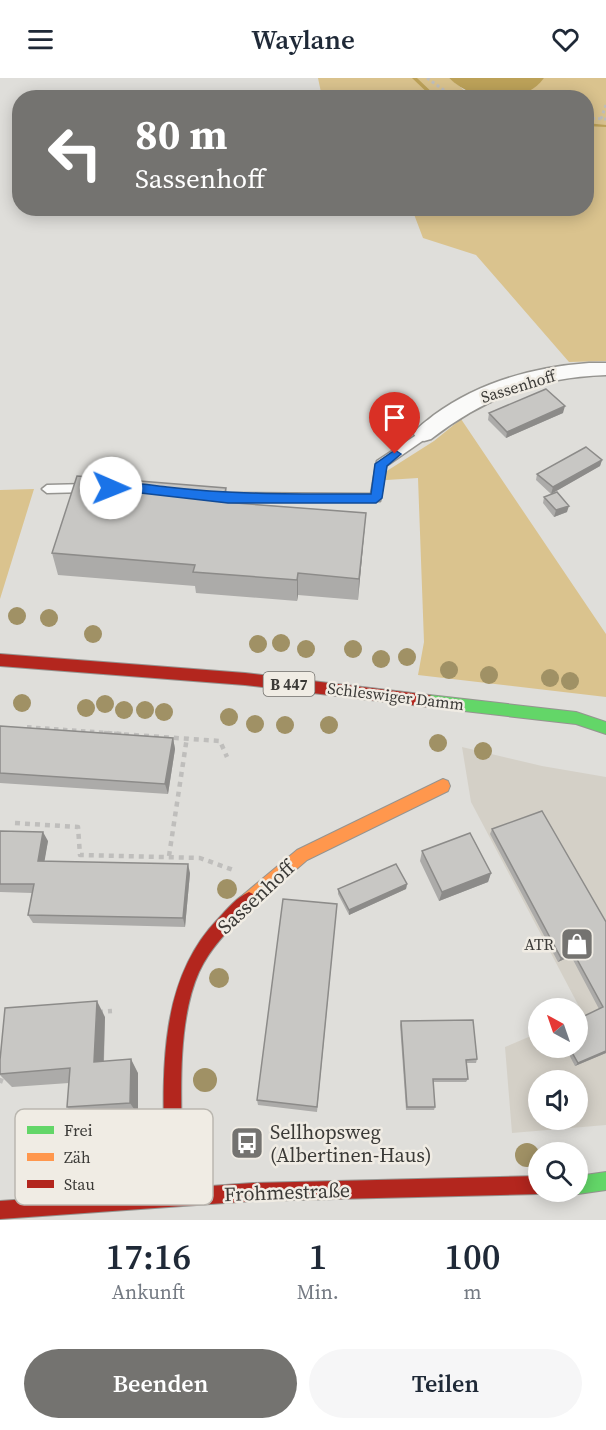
<!DOCTYPE html>
<html lang="de">
<head>
<meta charset="utf-8">
<style>
  :root { --surface:#fff; --page:#f6f6f7; --text:#1f2937; --muted:#747a83; --accent:#747370 }
  body { margin:0; font-family:"Source Serif 4",serif; background:var(--page); color:var(--text); height:100vh; display:flex; flex-direction:column; font-size:22px; white-space:nowrap }
  * { box-sizing:border-box; margin:0 }
  p { font-size:20px; color:var(--muted) }
  .icon { flex:none; width:33px; height:33px; fill:none; stroke:currentColor; stroke-width:2; stroke-linecap:round; stroke-linejoin:round }
  .map { position:relative; height:1142px; overflow:hidden }
  .drawer { display:flex; flex-direction:column; background:var(--surface); flex:1 }
  .drawer>* { flex:none }
  .guide { position:absolute; left:12px; top:12px; width:582px; height:126px; border-radius:24px; box-shadow:0 3px 15px #0003; background:#747370; color:#fff; overflow:hidden }
  .needle { width:39px; rotate:320deg }
  .buttons { position:absolute; left:528px; top:920px; display:grid; gap:12px }
  .buttons a { display:grid; place-items:center; width:60px; height:60px; border-radius:50%; background:var(--surface); box-shadow:0 3px 15px #0003; font-size:30px }
  .pin { position:absolute; display:grid; place-items:center; width:51px; height:51px; color:#fff; margin:-62px -26px; border-radius:50% 50% 50% 0; rotate:-45deg; box-shadow:0 0 6px #0007 }
  .pin .icon { rotate:45deg }
  .me { position:absolute; width:66px; margin:-33px; rotate:91deg; stroke-linejoin:round; filter:drop-shadow(0 0 4px #0008) }
  .turn { display:flex; align-items:center; gap:21px; height:126px; padding:0 24px; font-size:27px }
  .turn .icon { width:78px; height:78px; stroke-width:2.5 }
  .turn b { display:block; font-size:42px; line-height:51px }
  .eta { display:flex; justify-content:space-evenly; align-items:center; height:102px; text-align:center }
  .eta b { font-size:36px; font-weight:600; line-height:42px }
  .primary-button { display:flex; gap:12px; margin-top:auto; padding:12px 24px }
  .primary-button a { flex:1; height:69px; border-radius:36px; background:var(--accent); color:#fff; font-size:24px; font-weight:600; line-height:69px; text-align:center }
  .primary-button a+a { background:var(--page); color:var(--text) }
  header { display:flex; justify-content:space-between; align-items:center; height:78px; padding:0 24px; background:var(--surface); font-size:27px; font-weight:600 }
  .map>svg:first-child { display:block }
  .built { fill:#d4d0c7; fill-rule:evenodd }
  .green { fill:#dac38e }
  .water { fill:#bda259 }
  .lines { fill:none; stroke-linecap:round; stroke-linejoin:round }
  .stream { fill:#bda259; fill-rule:evenodd }
  .lane-casing { stroke:#959490; stroke-width:3 }
  .street-casing { stroke:#959490; stroke-width:3 }
  .fast-casing { stroke:#959490; stroke-width:2 }
  .slow-casing { stroke:#959490; stroke-width:2 }
  .jam-casing { stroke:#959490; stroke-width:2 }
  .path-far2 { stroke:#bfbebc; stroke-width:3; stroke-dasharray:3 3; stroke-linecap:butt }
  .path-far1 { stroke:#bfbebc; stroke-width:4; stroke-dasharray:4.5 4.5; stroke-linecap:butt }
  .path { stroke:#bfbebc; stroke-width:4.5; stroke-dasharray:5 5; stroke-linecap:butt }
  .lane { fill:#fafaf9; fill-rule:evenodd }
  .street { fill:#fafaf9; fill-rule:evenodd }
  .fast { fill:#63d668; fill-rule:evenodd }
  .slow { fill:#ff974d; fill-rule:evenodd }
  .jam { fill:#b3261e; fill-rule:evenodd }
  .tree { fill:#a09165 }
  .wall { fill:#acaba9 }
  .shaded-wall { fill:#8c8b89 }
  .building { fill:#c8c7c4; stroke:#8c8b89; stroke-width:1.5 }
  .route { fill:#1a73e8; stroke:#114b97; stroke-width:1.5 }
  .labels { text-anchor:middle; dominant-baseline:central; stroke-width:5; stroke-linejoin:round; paint-order:stroke }
  .shield { fill:#f0ece4; stroke:#716f6b; stroke-width:1.5 }
  .shield-label { font-size:15px; font-weight:bold; fill:#3b3a37 }
  .street-label { font-size:16px; fill:#3b3a37; stroke:#f0ece4 }
  .poi-label { font-size:16px; fill:#3b3a37; stroke:#f0ece4; text-anchor:end }
  .near-street-label { font-size:20px; fill:#3b3a37; stroke:#f0ece4 }
  .near-poi-label { font-size:20px; fill:#3b3a37; stroke:#f0ece4; text-anchor:start }
  .key { fill:#f0ece4; stroke:#bab7b0; stroke-width:1.5 }
  .key-label { font-size:16px; fill:#3b3a37 }
</style>
</head>
<body>
<header><svg class="icon" aria-label="menu" viewBox="0 0 24 24"><path d="M4 6h16M4 12h16M4 18h16"/></svg>Waylane<svg class="icon" aria-label="heart" viewBox="0 0 24 24"><path d="M12 20l-8-8c-3-5 5-10 8-4 3-6 11-1 8 4z"/></svg></header>
<div class="map">
<svg width="606" height="1142" viewBox="0 0 606 1142">
  <rect width="100%" height="100%" fill="#dfdeda"/>
  <path class="built" d="M462 669 542 688 606 699V1047L512 1055 505 969 538 955V969H578V939L583 936 471 724ZM538 1002H578V1041H538Z"/>
  <path class="green" d="M318 0H449L469 16 487 19H322Z
    M544 0H606V283L569 284 476 177 423 160 412 131 586 130V20L510 19 522 16Z
    M461 341 606 556V619L418 597 424 564 418 400 371 403 434 363Z
    M34 411 0 521V412Z"/>
  <path class="water" d="M449 0H544C522 30 473 24 449 0Z"/>
  <g class="lines">
    <path class="stream" d="M412 0H417L438 20H433Z
      M586 45 606 47V49L586 48Z"/>
    <g class="lane-casing">
      <path id="lane" d="M424 352 429 356 428 359 386 388 380 423H213L208 419 213 415 371 416 377 383Z
        M88 406 93 410 88 414 47 415 42 411 47 407Z"/>
    </g>
    <g class="street-casing">
      <path id="street" d="M589 285H606V297C539 299 484 320 431 361L424 363 417 361 414 356C418 348 427 343 434 337 479 304 534 289 589 285Z"/>
    </g>
    <g class="fast-casing">
      <path id="fast" d="M429 617 576 634 606 644V656L576 646 429 629 424 627 422 623 424 619Z
        M606 1094V1112L578 1116 572 1113H578V1098Z"/>
    </g>
    <g class="slow-casing">
      <path id="slow" d="M443 701 448 703 450 708 448 713 307 782 255 827 249 830 243 827 241 822 243 817 297 772Z"/>
    </g>
    <g class="jam-casing">
      <path id="jam" d="M0 576 245 595 429 617 434 619 436 623 434 627 429 629 245 607 0 588Z
        M249 814 255 817 257 822 255 827C233 846 211 868 199 894 173 952 183 1046 183 1110L253 1105 538 1098V1113H544L538 1116 253 1123 0 1141V1123L165 1111C165 1021 150 911 218 841 227 831 237 819 249 814Z"/>
    </g>
    <path class="path-far2" d="M427 0 455 20
      M586 40 606 41
      M601 41 606 27"/>
    <path class="path-far1" d="M27 649 124 656"/>
    <path class="path" d="M104 655 220 663 227 679
      M15 745 78 749 80 777 200 780 236 793
      M169 778 187 659
      M98 934 112 933
      M0 1005 3 997"/>
    <use href="#lane" class="lane"/>
    <use href="#street" class="street"/>
    <use href="#fast" class="fast"/>
    <use href="#slow" class="slow"/>
    <use href="#jam" class="jam"/>
  </g>
  <g class="tree">
    <circle cx="17" cy="538" r="9"/>
    <circle cx="49" cy="540" r="9"/>
    <circle cx="93" cy="556" r="9"/>
    <circle cx="281" cy="565" r="9"/>
    <circle cx="258" cy="566" r="9"/>
    <circle cx="306" cy="571" r="9"/>
    <circle cx="353" cy="571" r="9"/>
    <circle cx="407" cy="579" r="9"/>
    <circle cx="381" cy="581" r="9"/>
    <circle cx="449" cy="592" r="9"/>
    <circle cx="489" cy="597" r="9"/>
    <circle cx="550" cy="600" r="9"/>
    <circle cx="570" cy="603" r="9"/>
    <circle cx="22" cy="625" r="9"/>
    <circle cx="105" cy="626" r="9"/>
    <circle cx="86" cy="630" r="9"/>
    <circle cx="124" cy="632" r="9"/>
    <circle cx="145" cy="632" r="9"/>
    <circle cx="164" cy="634" r="9"/>
    <circle cx="229" cy="639" r="9"/>
    <circle cx="255" cy="646" r="9"/>
    <circle cx="285" cy="647" r="9"/>
    <circle cx="329" cy="647" r="9"/>
    <circle cx="438" cy="665" r="9"/>
    <circle cx="483" cy="673" r="9"/>
    <circle cx="227" cy="811" r="10"/>
    <circle cx="219" cy="900" r="10"/>
    <circle cx="205" cy="1002" r="12"/>
    <circle cx="527" cy="1077" r="12"/>
  </g>
  <path class="wall" d="M489 335H563L506 360 488 342Z
    M602 382 600 388 551 416 536 402 537 396Z
    M226 410 227 424 366 435 358 522 298 517 297 523 196 515 195 508 58 497 52 475Z
    M544 419 567 434 554 439 543 425Z
    M0 648 173 660 175 671 168 716 0 705Z
    M492 751 606 844V975L575 988 565 969H578L599 931 571 878 558 884 490 756Z
    M0 753 48 763 44 783 190 795 185 849 33 845 28 837 32 815 0 814Z
    M422 773 491 795 488 804 439 823 420 783Z
    M407 806 406 811 349 837 338 816V811Z
    M337 826 317 1034 258 1027 257 1022Z
    M105 939 104 983 138 995V1037L78 1041 67 1029 69 1005 12 1009 0 997V982Z
    M401 943 477 981 476 985H467L468 1001 466 1004H433L435 1029 434 1032H406L400 947Z"/>
  <path class="shaded-wall" d="M565 328 563 335 506 360 507 354Z
    M602 382 600 388 551 416 553 409Z
    M226 410 228 432 223 424Z
    M569 428 567 434 554 439 556 432Z
    M366 435 364 457 358 522 359 501Z
    M298 495V517L297 523V502Z
    M173 660 175 671 168 716 165 706Z
    M43 754 48 763 43 792 38 783Z
    M188 786 190 795 185 849 183 840Z
    M491 795 488 804 439 823 442 814Z
    M407 806 406 811 349 837V832Z
    M573 874 571 878 558 884 561 880Z
    M97 923 105 939 103 998 94 984Z
    M606 973V975L575 988 578 985Z
    M131 981 138 995V1037L130 1025Z"/>
  <path class="building" d="M546 311 565 328 507 354 489 335Z
    M586 369 602 382 553 409 537 396Z
    M77 398 226 410 223 424 366 435 359 501 298 495 297 502 193 494 195 487 52 475Z
    M557 414 569 428 556 432 544 419Z
    M0 648 173 660 165 706 0 695Z
    M542 733 606 844V973L578 985 569 969H578V941L603 929 573 874 561 880 492 751Z
    M0 753 43 754 38 783 188 786 183 840 28 837 34 806H0Z
    M470 755 491 795 442 814 422 773Z
    M396 786 407 806 349 832 338 811Z
    M283 821 337 826 317 1029 257 1022Z
    M97 923 94 984 131 981 130 1025 67 1029 70 990 0 996V982L5 930Z
    M473 942 477 981 466 982 468 1001H433L435 1029H407L401 943Z"/>
  <path class="route" d="M395 372 401 376 387 388 382 420 376 425H228L132 414 111 415 104 410C113 400 154 408 167 409 235 417 302 416 371 416L375 386Z"/>
  <defs>
    <g id="shop-square" transform="scale(1.725)"><rect x="-9" y="-9" width="18" height="18" rx="4" fill="#747370" stroke="#f0ece4"/><path d="M-5-2.5h2.3a2.7 3.5 0 0 1 5.4 0H5L5.5 6h-11ZM-1.5-2.5h3a1.5 2.3 0 0 0-3 0Z" fill="#fff"/></g>
    <g id="bus-square" transform="scale(1.725)"><rect x="-9" y="-9" width="18" height="18" rx="4" fill="#747370" stroke="#f0ece4"/><path d="M-5-6H5V4H4V6H2V4H-2V6H-4V4H-5ZM-3.5-4V0h7V-4ZM-3.5 1.2v1.5H-2V1.2ZM2 1.2v1.5H3.5V1.2Z" fill="#fff"/></g>
  </defs>
  <g fill-rule="evenodd">
    <use href="#shop-square" x="577" y="866"/>
    <use href="#bus-square" x="247" y="1065"/>
  </g>
  <g class="labels">
    <rect class="shield" x="263.5" y="594" width="51" height="24" rx="4.5"/>
    <g class="shield-label">
      <text x="289" y="606">B 447</text>
    </g>
    <g class="street-label">
      <text transform="translate(518 308) rotate(-17)">Sassenhoff</text>
      <text transform="translate(396 618) rotate(7)">Schleswiger Damm</text>
    </g>
    <g class="poi-label">
      <text x="554" y="866">ATR</text>
    </g>
    <g class="near-street-label">
      <text transform="translate(256 819) rotate(-43)">Sassenhoff</text>
      <text transform="translate(287 1114) rotate(-2)">Frohmestraße</text>
    </g>
    <g class="near-poi-label">
      <text x="270" y="1054">Sellhopsweg<tspan x="270" dy="23">(Albertinen-Haus)</tspan></text>
    </g>
  </g>
  <rect x="15" y="1031" width="198" height="96" rx="9" class="key"/>
  <rect x="27" y="1048" width="27" height="8" fill="#63d668"/>
  <rect x="27" y="1075" width="27" height="8" fill="#ff974d"/>
  <rect x="27" y="1102" width="27" height="8" fill="#b3261e"/>
  <g class="key-label">
    <text x="64" y="1058">Frei</text>
    <text x="64" y="1085">Zäh</text>
    <text x="64" y="1112">Stau</text>
  </g>
</svg>
<div class="buttons">
<a><svg class="needle" viewBox="-14 -14 28 28"><path d="M0-13l5 13h-10z" fill="#e53935"/><path d="M0 13l5-13h-10z" fill="#747a83"/></svg></a>
<a><svg class="icon" aria-label="sound" viewBox="0 0 24 24"><path d="M4 9h4l5-4v14l-5-4H4zM17 9q2 3 0 6"/></svg></a>
<a><svg class="icon" aria-label="search" viewBox="0 0 24 24"><circle cx="10" cy="10" r="6"/><path d="M15 15l6 6"/></svg></a>
</div>
<div class="pin" style="left:395px;top:376px;background:#d93025"><svg class="icon" aria-label="arrive" viewBox="0 0 24 24"><path d="M6 21V4h12l-3 4 3 4H6"/></svg></div>
<svg class="me" style="left:111px;top:410px" viewBox="-20 -20 40 40"><circle r="19" fill="#fff"/><path d="M0-13L10 11 0 6-10 11z" fill="#1a73e8"/></svg>
<div class="guide">
<div class="turn"><svg class="icon" aria-label="left" viewBox="0 0 24 24"><path d="M17 20v-9H6M10 6l-5 5 5 5"/></svg><div><b>80 m</b>Sassenhoff</div></div>
</div>
</div>
<section class="drawer">
<div class="eta">
<div><b>17:16</b><p>Ankunft</p></div>
<div><b>1</b><p>Min.</p></div>
<div><b>100</b><p>m</p></div>
</div>
<div class="primary-button"><a>Beenden</a><a>Teilen</a></div>
</section>
</body>
</html>
